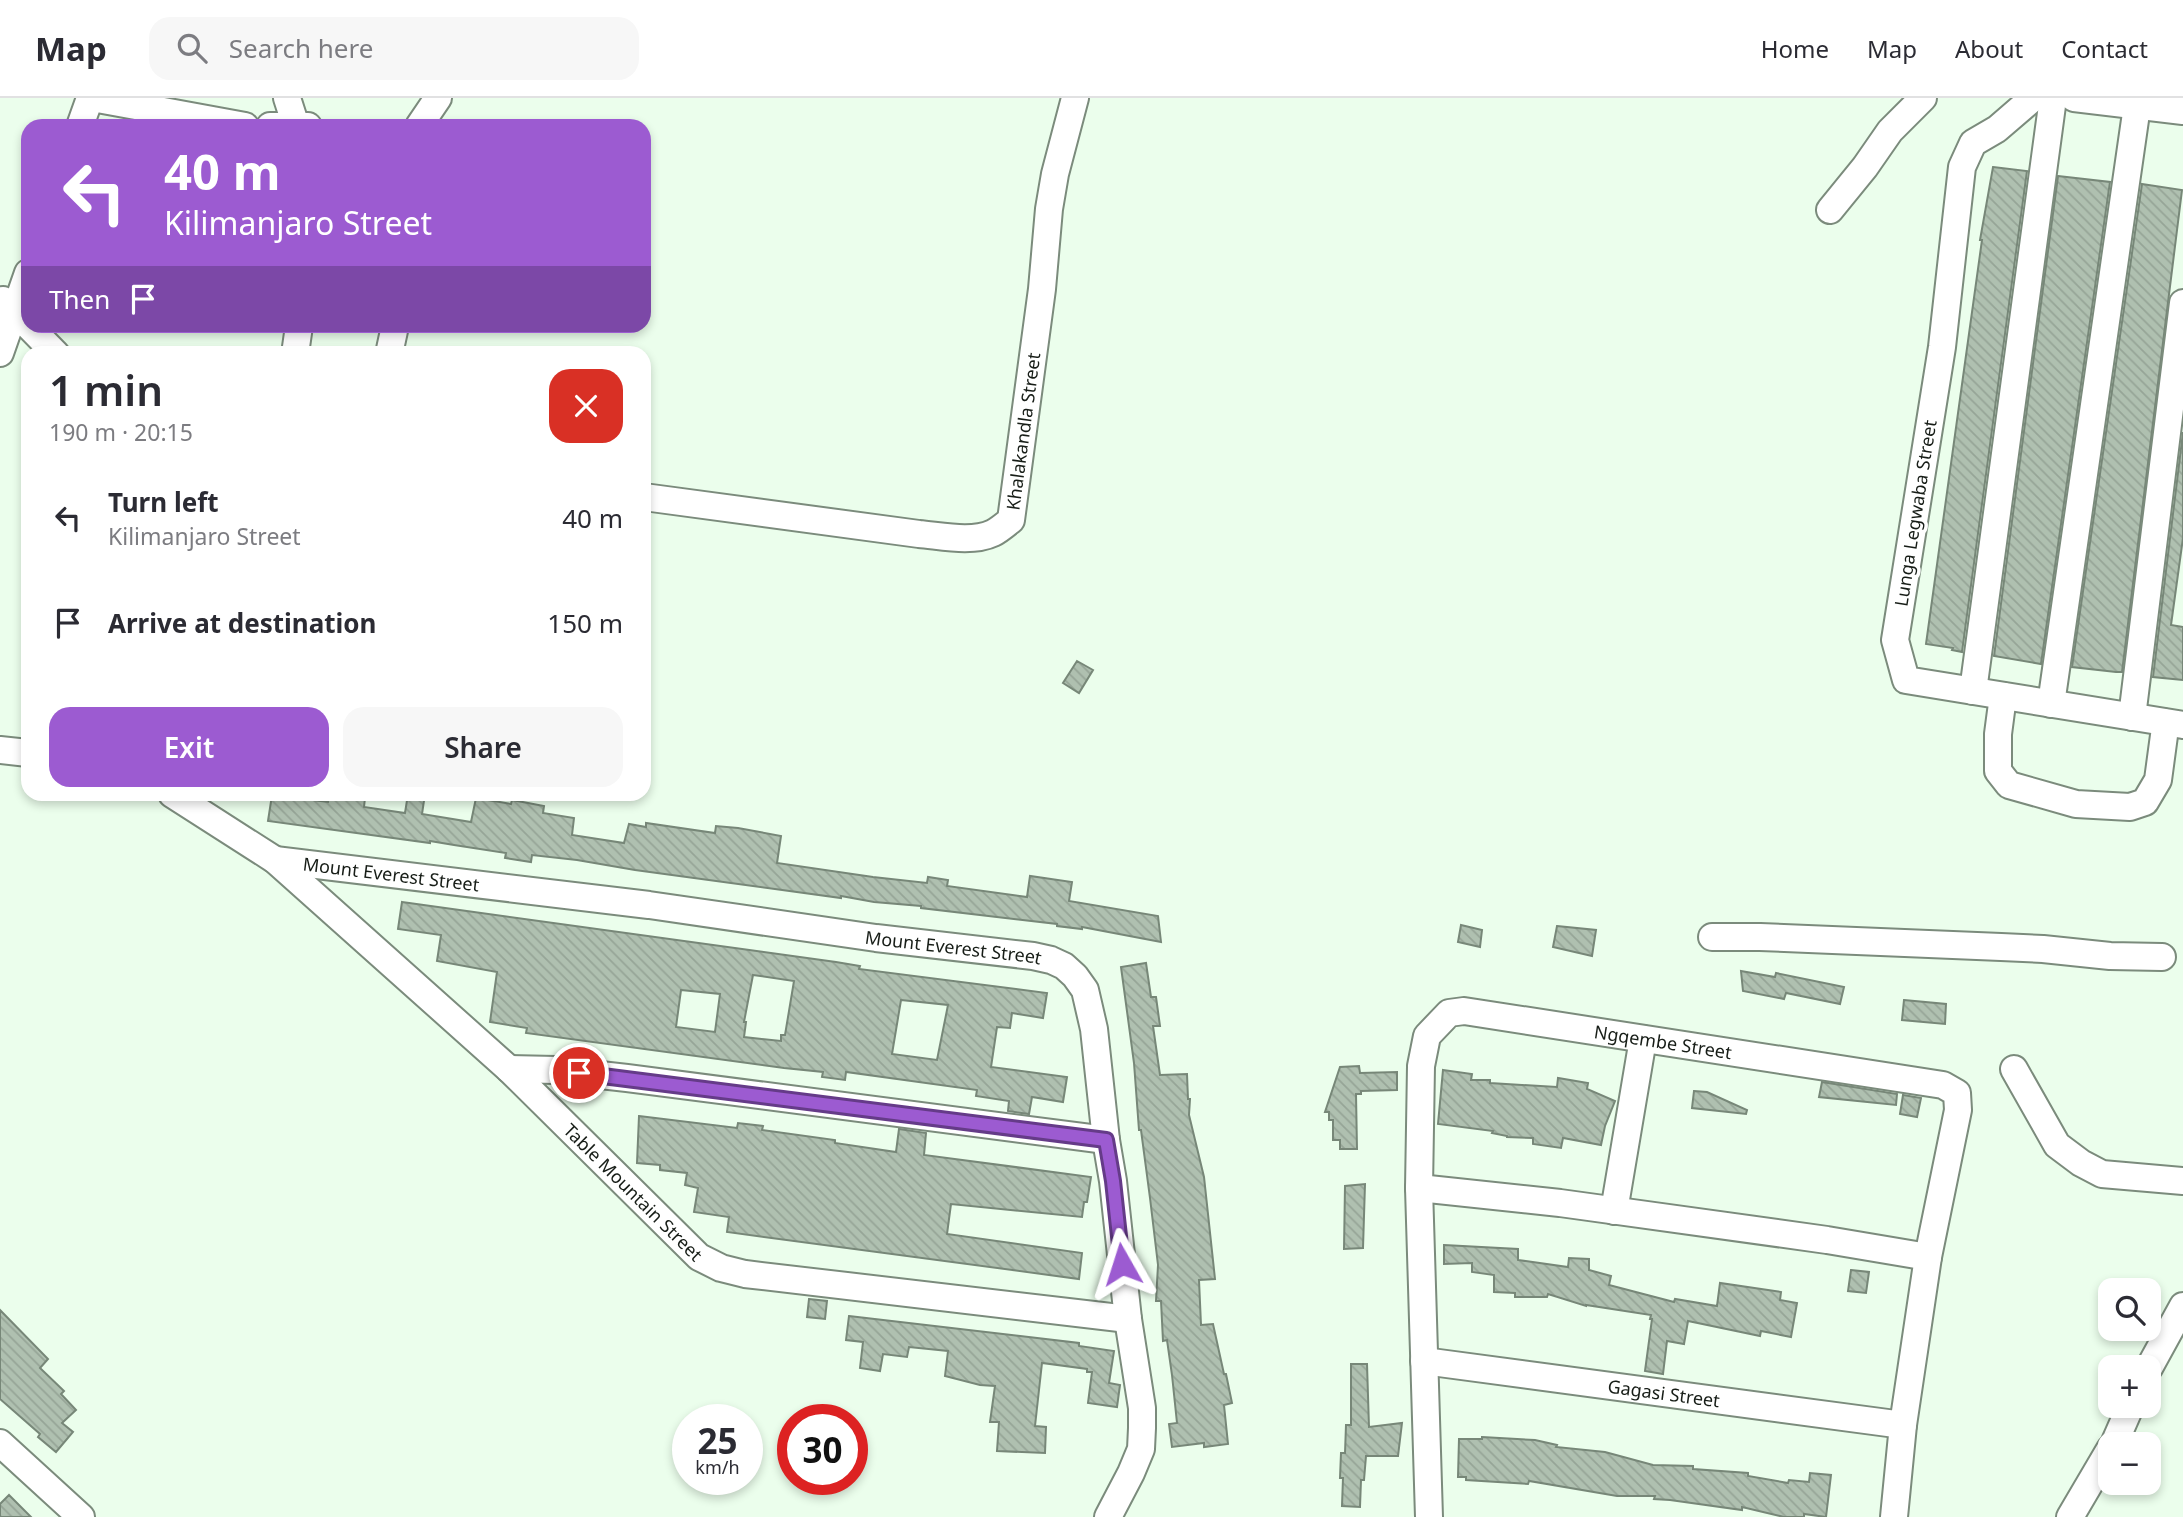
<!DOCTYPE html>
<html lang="en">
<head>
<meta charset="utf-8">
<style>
  :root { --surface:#fff; --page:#f7f7f7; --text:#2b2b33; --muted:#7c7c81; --line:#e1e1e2; --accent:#9c5bd1 }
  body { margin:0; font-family:"Noto Sans",sans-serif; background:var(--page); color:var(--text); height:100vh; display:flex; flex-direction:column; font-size:26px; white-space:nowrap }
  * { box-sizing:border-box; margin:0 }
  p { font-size:23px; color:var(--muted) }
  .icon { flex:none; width:38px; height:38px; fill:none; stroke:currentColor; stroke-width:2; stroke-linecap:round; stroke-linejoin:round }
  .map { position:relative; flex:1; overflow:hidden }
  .sheet { position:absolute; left:21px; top:248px; width:630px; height:455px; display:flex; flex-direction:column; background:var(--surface); border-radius:21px; box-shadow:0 4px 10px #0003 }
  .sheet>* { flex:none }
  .banner { position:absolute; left:21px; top:21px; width:630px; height:214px; border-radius:21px; box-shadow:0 4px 10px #0003; background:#9c5bd1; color:#fff; overflow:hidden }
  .controls { position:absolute; left:2098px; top:1180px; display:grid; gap:14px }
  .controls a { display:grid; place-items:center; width:63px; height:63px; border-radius:14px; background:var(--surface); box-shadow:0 4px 10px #0003; font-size:35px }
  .speed { position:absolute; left:672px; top:1306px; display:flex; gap:14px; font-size:35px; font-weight:700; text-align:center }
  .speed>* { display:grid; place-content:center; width:91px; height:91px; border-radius:50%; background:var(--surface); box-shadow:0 4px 10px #0003; line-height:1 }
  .speed small { font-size:18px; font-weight:400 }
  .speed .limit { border:10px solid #d22; background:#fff; color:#111 }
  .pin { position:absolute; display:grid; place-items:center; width:60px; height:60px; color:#fff; margin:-30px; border:4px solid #fff; border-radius:50%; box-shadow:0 2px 7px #0007 }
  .me { position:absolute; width:77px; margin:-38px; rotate:354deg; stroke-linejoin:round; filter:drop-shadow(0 0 5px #0008) }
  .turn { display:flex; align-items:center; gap:24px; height:147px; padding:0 28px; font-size:32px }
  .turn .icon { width:91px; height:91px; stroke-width:2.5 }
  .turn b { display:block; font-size:49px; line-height:60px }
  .then { display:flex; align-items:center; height:66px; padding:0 28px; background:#0003; gap:14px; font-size:26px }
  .round { display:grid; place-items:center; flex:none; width:74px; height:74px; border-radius:21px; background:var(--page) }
  .head { display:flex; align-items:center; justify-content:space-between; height:119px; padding:0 28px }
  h1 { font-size:42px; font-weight:600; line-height:52px }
  .action { display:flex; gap:14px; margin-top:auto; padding:14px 28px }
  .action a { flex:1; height:80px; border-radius:21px; background:var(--accent); color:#fff; font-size:28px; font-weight:600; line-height:80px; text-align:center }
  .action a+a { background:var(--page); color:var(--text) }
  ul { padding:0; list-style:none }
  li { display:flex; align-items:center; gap:21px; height:105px; padding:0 28px }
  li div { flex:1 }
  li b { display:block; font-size:26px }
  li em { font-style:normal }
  header { display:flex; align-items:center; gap:42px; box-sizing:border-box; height:98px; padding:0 35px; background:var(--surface); border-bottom:2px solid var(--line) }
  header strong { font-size:33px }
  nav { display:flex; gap:38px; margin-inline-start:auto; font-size:24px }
  .search { width:490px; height:63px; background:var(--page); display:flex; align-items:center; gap:18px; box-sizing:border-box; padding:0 24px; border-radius:21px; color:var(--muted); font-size:26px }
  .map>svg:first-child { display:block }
  .building { fill:url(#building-back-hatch); stroke:#778778; stroke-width:2; fill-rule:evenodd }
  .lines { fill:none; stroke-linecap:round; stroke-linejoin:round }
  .minor-casing { stroke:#7b8b7c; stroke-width:30 }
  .minor { stroke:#fff; stroke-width:26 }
  .route-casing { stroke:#653b88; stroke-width:18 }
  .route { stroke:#9c5bd1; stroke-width:12 }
  .labels { text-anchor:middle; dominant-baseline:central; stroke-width:7; stroke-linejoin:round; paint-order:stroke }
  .street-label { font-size:18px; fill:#171d17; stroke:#fff }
</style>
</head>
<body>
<header>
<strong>Map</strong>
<div class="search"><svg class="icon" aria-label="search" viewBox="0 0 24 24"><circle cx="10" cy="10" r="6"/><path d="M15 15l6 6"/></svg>Search here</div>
<nav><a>Home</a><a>Map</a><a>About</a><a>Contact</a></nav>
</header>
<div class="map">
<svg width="2183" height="1419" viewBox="0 0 2183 1419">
  <defs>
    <pattern id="building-back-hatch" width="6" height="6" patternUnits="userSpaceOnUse" patternTransform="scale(1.75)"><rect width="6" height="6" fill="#afc0b0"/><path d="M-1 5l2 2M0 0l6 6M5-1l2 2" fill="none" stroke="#96a597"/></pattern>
  </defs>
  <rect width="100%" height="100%" fill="#ebfeec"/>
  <path class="building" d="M1993 69 2027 73 1962 554 1952 552 1953 550 1926 546 1982 142H1980Z
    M2058 78 2110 84 2041 566 1994 558Z
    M2142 86 2182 92 2122 574H2116L2072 569Z
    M2183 334V440L2171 527 2183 529V582L2153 579Z
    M1077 563 1093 572 1079 595 1063 585Z
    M329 696 365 700 364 709 405 715 408 696H425L422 716 471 724 476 700 511 706 512 702 544 708 543 715 574 720 572 737 624 745 629 726 646 729V725L715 735 716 728 738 730 781 738 777 765 873 779 927 785 928 779 948 782 947 788 1027 799 1030 778 1072 784 1069 803 1158 818 1161 844 1082 829V831L1057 828V826L921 810V808L874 804 841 798V800L635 772 577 762 532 757 531 764 505 760 506 755 454 747 430 743V745L268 723 272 697 328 704Z
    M402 804 836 864 860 868 859 871 1047 895 1043 920 1012 915 1010 930 997 929 991 969 1067 979 1063 1004 1032 999 1029 1016 1008 1013 1009 1003 976 998 977 992 846 974 845 982 822 979 823 974 784 970 526 935 527 930 490 924 497 874 437 863 441 837 398 831ZM753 877 794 883 785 937H781V943L744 939 746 924H744ZM681 892 720 896 715 934 676 929ZM901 902 948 907 937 962 892 956Z
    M1461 827 1482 832 1480 849 1458 844Z
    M1557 828 1596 832 1592 858 1553 849Z
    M1146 865 1151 899H1156L1160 928H1153L1160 977 1187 976 1188 1001H1190L1189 1017 1204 1079 1215 1181 1199 1182 1201 1227 1213 1226 1224 1276H1226L1232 1305 1224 1307 1228 1346 1204 1349V1345L1172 1349 1169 1326 1177 1325 1172 1277 1167 1242 1163 1243 1161 1203H1156L1158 1167 1150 1100 1141 1032H1139L1134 965 1121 869Z
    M1741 873 1775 879 1776 875 1844 889 1840 906 1786 895 1784 901 1743 893Z
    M1904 902 1946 906 1945 926 1902 922Z
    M1359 968 1360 975 1397 974V992L1361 993V996H1356L1357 1051H1340V1042H1333V1022H1329V1014H1325L1340 969Z
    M1443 972 1472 976 1471 982H1490V985L1557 989 1558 980 1588 985 1587 991 1615 1003 1605 1028 1601 1047 1563 1040 1561 1050 1533 1046V1040L1507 1039V1038L1492 1035 1493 1033 1438 1026Z
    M1822 984 1897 996 1896 1007 1819 999Z
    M1694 993 1707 994 1747 1012 1746 1016 1692 1010Z
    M1903 997 1921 1000 1917 1019 1900 1016Z
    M639 1018 737 1030 738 1025 763 1028 762 1032 835 1042V1045L896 1054 899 1031 926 1035 924 1057 1091 1079 1087 1104H1084L1082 1119 951 1106 947 1136 1082 1155 1079 1181 727 1134 729 1119 694 1114 698 1090 685 1087 687 1075 660 1072V1067L637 1065Z
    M1365 1086 1363 1150 1344 1151 1345 1088Z
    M1444 1147 1518 1151V1162L1568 1169 1569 1160 1589 1161V1172L1611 1178 1609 1187 1674 1204 1675 1201 1717 1208 1720 1185 1781 1194 1780 1202 1797 1205 1791 1239 1761 1233 1760 1238 1688 1223 1684 1246 1667 1243 1663 1276 1645 1273 1652 1221H1650L1651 1217 1586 1207V1208L1548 1196 1547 1199H1515V1195L1494 1194V1177L1472 1174V1165L1444 1166Z
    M1851 1172 1869 1174 1866 1195 1848 1193Z
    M809 1201 827 1203 825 1221 807 1219Z
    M0 1212 48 1261 40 1270 64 1293 61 1296 76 1312 62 1325 73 1334 56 1354 38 1339 40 1336 0 1301Z
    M849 1218 1079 1245V1248L1114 1253 1109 1285 1120 1287 1117 1309 1088 1305 1092 1274H1087V1271L1042 1265 1035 1328 1046 1329 1045 1355 997 1353 999 1324H990L995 1288 980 1287 945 1278 948 1253 909 1249 907 1259 883 1256 880 1273 860 1270 863 1244 846 1242Z
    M1351 1266H1367L1369 1329 1402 1325 1398 1358H1366L1364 1382H1361L1360 1409 1342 1408 1343 1380H1340L1341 1355H1345L1346 1327H1351Z
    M1482 1339 1535 1342 1557 1347 1556 1349 1605 1354 1653 1367 1693 1368V1371L1748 1375V1378L1788 1385 1789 1382 1809 1384 1810 1375 1831 1377 1826 1419 1804 1416V1419H1784L1742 1409V1412L1670 1402 1654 1401 1655 1398H1617L1529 1383 1528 1386 1466 1382V1379H1458L1459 1341H1482Z
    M9 1397 31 1419H0V1406Z"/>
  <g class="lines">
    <g class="minor-casing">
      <g id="minor">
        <path d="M92 0 245 28"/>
        <path d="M287 0 296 28"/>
        <path d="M2033 0 1997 31 1973 45 1962 69 1942 249 1895 542 1906 582 2183 627"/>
        <path d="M2074 0 2183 13"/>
        <path d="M80 28 90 0"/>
        <path d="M270 28H308"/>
        <path d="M419 28 438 0"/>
        <path d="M1830 112 1865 69 1890 33 1923 0"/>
        <path d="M3 202 56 256"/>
        <path d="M0 255 28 175"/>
        <path d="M295 256 299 228"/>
        <path d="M389 256 395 228"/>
        <path id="s1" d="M644 399 919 436C942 438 972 445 993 435 999 432 1006 426 1011 422L1042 191 1049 111 1055 76 1075 0"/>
        <path d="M1973 593 2053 0"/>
        <path d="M2003 598 1998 636V673L2009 687 2076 706 2130 709 2145 704 2158 682 2165 630 2163 624"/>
        <path d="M2051 606 2137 8"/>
        <path d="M2132 619 2183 205"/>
        <path d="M0 652 28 655"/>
        <path id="s2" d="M172 696 275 762 509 971 699 1159 721 1170 745 1176 1128 1221"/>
        <path id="s3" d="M275 762 649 807 876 840 1033 858 1051 862 1064 868 1075 878 1085 892 1094 931 1106 1042 1113 1083 1128 1221 1142 1310V1330L1141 1351 1131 1375 1108 1419"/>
        <path d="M1712 839H1760L2001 849 2043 851 2110 858 2162 859"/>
        <path d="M509 971 556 972 627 980 1106 1042"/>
        <path d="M2014 971 2057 1047 2081 1065 2102 1076 2183 1083"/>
        <path d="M1419 1090 1560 1105 1827 1142 1928 1159"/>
        <path d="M1614 1113 1643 941"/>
        <path id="s4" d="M1424 1263 1903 1327"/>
        <path d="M2149 1270 2183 1208"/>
        <path d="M0 1345 81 1419"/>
        <path d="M2114 1346 2131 1307"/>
        <path id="s5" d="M1429 1419 1419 1090 1421 968 1427 938 1449 915 1464 913 1943 987 1957 995 1958 1012 1928 1159 1903 1327 1894 1419"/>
        <path d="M2070 1419 2110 1351"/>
      </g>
    </g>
    <use href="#minor" class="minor"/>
  </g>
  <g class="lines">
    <g class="route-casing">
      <path id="route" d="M579 975 1106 1042 1113 1083 1122 1166"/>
    </g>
    <use href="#route" class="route"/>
  </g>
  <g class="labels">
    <g class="street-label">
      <text stroke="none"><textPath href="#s1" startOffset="464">Khalakandla Street</textPath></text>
      <text transform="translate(1915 415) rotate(-81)">Lunga Legwaba Street</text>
      <text stroke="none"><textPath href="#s3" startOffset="117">Mount Everest Street</textPath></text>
      <text stroke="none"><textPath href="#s3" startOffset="684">Mount Everest Street</textPath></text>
      <text stroke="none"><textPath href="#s5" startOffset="730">Ngqembe Street</textPath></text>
      <text stroke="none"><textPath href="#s2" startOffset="611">Table Mountain Street</textPath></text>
      <text stroke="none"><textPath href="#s4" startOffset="242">Gagasi Street</textPath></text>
    </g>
  </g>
</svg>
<div class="controls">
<a><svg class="icon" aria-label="search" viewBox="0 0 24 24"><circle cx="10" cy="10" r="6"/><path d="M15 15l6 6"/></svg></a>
<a>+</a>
<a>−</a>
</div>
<div class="speed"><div>25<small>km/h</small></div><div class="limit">30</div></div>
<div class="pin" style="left:579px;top:975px;background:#d93025"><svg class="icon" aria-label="arrive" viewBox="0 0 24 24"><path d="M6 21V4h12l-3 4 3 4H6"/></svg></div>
<svg class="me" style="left:1122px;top:1166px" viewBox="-20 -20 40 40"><path d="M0-17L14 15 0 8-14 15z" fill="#9c5bd1" stroke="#fff" stroke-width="4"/></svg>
<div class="banner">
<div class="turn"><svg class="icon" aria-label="left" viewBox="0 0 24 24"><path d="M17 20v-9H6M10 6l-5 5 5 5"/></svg><div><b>40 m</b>Kilimanjaro Street</div></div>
<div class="then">Then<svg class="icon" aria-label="arrive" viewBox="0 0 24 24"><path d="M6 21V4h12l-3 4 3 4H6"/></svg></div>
</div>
<section class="sheet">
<div class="head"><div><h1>1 min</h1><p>190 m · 20:15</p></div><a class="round" style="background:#d93025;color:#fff"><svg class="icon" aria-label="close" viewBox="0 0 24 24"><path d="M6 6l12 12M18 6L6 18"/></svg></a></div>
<ul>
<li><svg class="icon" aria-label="left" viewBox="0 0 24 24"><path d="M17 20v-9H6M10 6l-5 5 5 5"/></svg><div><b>Turn left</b><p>Kilimanjaro Street</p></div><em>40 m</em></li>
<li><svg class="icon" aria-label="arrive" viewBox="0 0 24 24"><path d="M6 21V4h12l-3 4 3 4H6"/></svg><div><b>Arrive at destination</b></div><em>150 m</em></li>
</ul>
<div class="action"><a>Exit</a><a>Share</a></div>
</section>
</div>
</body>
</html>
